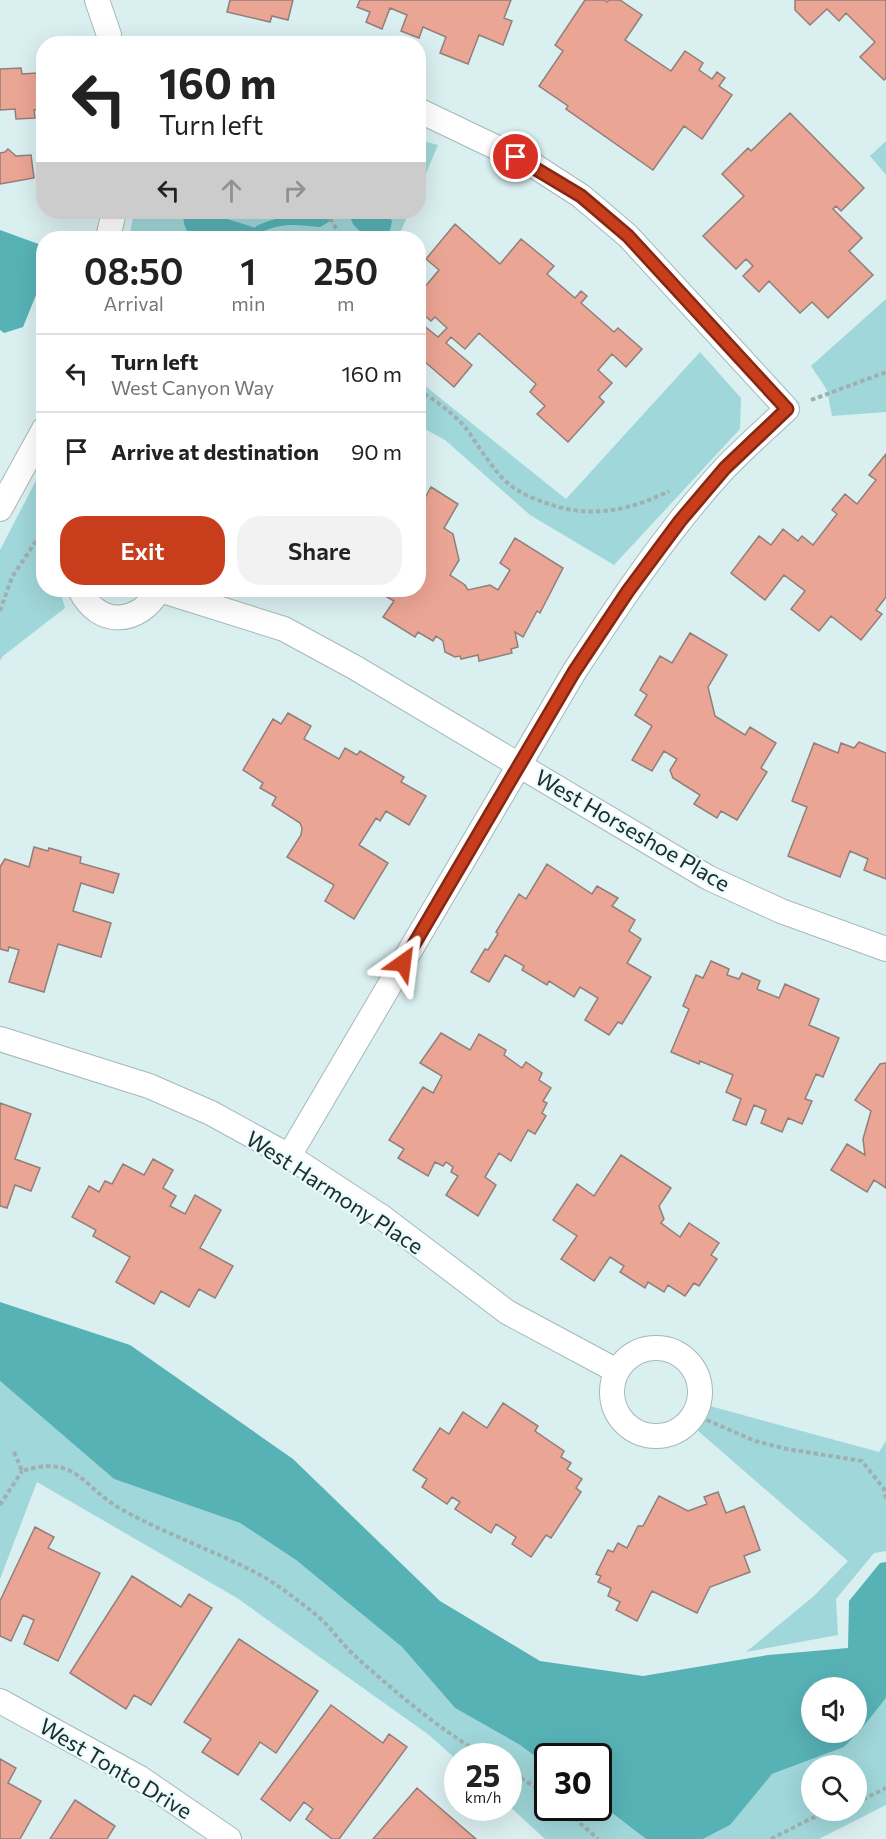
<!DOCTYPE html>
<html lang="en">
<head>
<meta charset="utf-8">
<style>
  :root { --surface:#fff; --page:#f2f2f2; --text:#222; --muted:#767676; --line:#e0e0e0; --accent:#c83e1d }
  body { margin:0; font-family:Commissioner,sans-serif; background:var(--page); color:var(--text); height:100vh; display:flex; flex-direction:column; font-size:22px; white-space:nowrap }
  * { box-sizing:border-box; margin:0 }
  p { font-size:20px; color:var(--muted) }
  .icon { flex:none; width:33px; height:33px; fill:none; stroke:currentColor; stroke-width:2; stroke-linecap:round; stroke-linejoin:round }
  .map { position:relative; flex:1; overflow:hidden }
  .drawer { position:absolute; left:36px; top:231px; width:390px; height:366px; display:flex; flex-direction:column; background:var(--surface); border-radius:24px; box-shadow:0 6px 24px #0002 }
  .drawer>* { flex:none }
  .guide { position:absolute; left:36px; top:36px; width:390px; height:183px; border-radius:24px; box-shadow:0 6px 24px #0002; background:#fff; color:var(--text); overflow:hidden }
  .controls { position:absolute; left:801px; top:1677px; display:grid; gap:12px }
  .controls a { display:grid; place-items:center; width:66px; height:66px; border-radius:50%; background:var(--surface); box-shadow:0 6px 24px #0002; font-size:30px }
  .speed { position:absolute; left:444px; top:1743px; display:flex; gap:12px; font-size:30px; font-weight:700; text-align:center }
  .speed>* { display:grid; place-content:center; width:78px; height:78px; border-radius:50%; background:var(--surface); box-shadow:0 6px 24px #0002; line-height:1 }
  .speed small { font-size:15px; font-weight:400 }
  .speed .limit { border:3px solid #111; border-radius:9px; background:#fff; color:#111 }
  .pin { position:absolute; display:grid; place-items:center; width:51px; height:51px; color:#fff; margin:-26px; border:3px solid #fff; border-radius:50%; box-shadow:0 2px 6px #0007 }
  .me { position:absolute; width:66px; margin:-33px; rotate:31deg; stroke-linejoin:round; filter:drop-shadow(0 0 4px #0008) }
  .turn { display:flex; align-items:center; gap:21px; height:126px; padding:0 24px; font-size:27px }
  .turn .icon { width:78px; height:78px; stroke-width:2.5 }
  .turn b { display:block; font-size:42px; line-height:51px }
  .lanes { display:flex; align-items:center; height:57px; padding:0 24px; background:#0003; justify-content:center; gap:30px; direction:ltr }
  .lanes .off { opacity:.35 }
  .eta { display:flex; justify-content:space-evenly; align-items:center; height:102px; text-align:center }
  .eta b { font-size:36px; font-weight:600; line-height:42px }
  .primary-button { display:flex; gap:12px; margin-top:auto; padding:12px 24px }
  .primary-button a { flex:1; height:69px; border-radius:24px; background:var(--accent); color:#fff; font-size:24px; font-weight:600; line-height:69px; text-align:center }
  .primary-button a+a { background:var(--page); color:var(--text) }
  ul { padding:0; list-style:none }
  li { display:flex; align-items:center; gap:18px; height:78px; padding:0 24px; border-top:2px solid var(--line) }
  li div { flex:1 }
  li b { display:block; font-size:22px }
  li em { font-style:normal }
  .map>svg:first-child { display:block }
  .green { fill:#a0d7da; fill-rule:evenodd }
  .water { fill:#57b2b6; fill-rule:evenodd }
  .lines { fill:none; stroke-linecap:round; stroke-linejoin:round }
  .stream { stroke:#57b2b6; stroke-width:8 }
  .building { fill:#eba594; stroke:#907f7a; stroke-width:1.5 }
  .minor-casing { stroke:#a5b9ba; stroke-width:26 }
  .path { stroke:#9fb0b1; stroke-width:4; stroke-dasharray:4.5 3; stroke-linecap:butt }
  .minor { stroke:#fff; stroke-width:24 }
  .route-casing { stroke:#822813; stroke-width:15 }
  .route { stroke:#c83e1d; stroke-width:10 }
  .labels { text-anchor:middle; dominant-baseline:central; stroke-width:4.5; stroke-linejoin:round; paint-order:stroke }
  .street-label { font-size:22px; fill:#232b2b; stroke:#e7fdfe }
</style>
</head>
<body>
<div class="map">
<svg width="886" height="1839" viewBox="0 0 886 1839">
  <rect width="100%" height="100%" fill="#daeff0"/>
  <path class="green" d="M419 140 438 145 419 190 418 140Z
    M886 141V175L870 156Z
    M134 212H409L398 238H129Z
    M886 299V412L832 416 827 390 811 366Z
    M700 352 741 398 740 429 614 565 530 515 445 440 419 426V381L566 499Z
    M43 467 44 590H60L65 608 3 656 0 661V550Z
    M0 1381 114 1479 240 1523 296 1560 402 1647 455 1708 520 1745 547 1765 548 1808H598L599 1803 646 1839H545L509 1806 508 1756H458L457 1760 429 1735 237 1598 37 1482 0 1579Z
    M710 1406 879 1452 886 1441V1551L874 1553 836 1599 838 1635 746 1652 814 1596 848 1561 697 1430Z
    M886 1698V1805L819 1839H703L730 1825 745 1803 772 1774 844 1747 860 1731ZM812 1766H856V1810H812Z"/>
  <path class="water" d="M183 212H227V219L259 229 253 238H190L184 224Z
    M348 212H386L392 221 389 235 379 238H366L353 224Z
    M0 230 44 246 43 278 23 327 4 333 0 330Z
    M0 1302 130 1345 293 1459 440 1601 540 1661 643 1676 768 1655 848 1648 849 1601 880 1563 886 1562V1698L860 1731 844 1747 772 1774 730 1825 703 1839H646L599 1803 598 1756H548L547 1765 520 1745 455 1708 402 1647 296 1560 240 1523 114 1479 0 1381ZM812 1688H856V1732H812Z"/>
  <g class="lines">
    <path class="stream" d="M259 229C280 219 297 220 319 223L337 212"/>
  </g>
  <path class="building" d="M230 0H293L288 20 272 16 270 22 227 12Z
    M360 0H511L504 18 512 21 503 45 479 35 468 64 440 53 446 37 423 27 419 38 401 31 407 15 390 8 382 29 366 22 370 12 357 7Z
    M585 0H605L607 2 609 0H620L642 15 625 40 671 71 685 51 703 63 699 70 712 79 717 72 725 78 719 86 732 95 702 139 684 126 653 170 566 109 568 106 539 86 563 51 555 45Z
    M795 0H886V78L884 80 860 57 875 42 846 13 839 21 827 9 810 25 795 10Z
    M21 68 22 74 37 73 43 109 34 110 35 118 16 119 15 109 0 110V69Z
    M790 113 864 188 841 211 836 206 833 209 862 238 849 251 873 275 828 318 812 302 800 313 769 281 759 292 743 276 753 266 746 259 736 269 703 236 744 196 722 174 748 148 751 151Z
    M8 149 16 156 31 155 34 178 0 184V153L5 152Z
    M455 224 500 264 521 239 554 266 547 274 575 298 581 291 587 296 581 303 614 332 618 328 642 349 626 367 612 354 598 370 612 383 599 397 604 402 568 442 537 414 545 406 530 392 536 384 479 333 465 349 451 337 446 343 472 365 454 387 418 356V321L438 337 447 328 435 317 431 321 418 310V295L439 270 426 259Z
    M886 454V597L876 610 882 614 861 640 831 616 819 631 791 609 805 591 784 575 765 600 731 573 759 536 771 545 783 529 798 541 802 536 813 545 837 514 832 510 845 494 857 504 876 480 869 475Z
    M431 487 458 504 444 528 453 534 459 560 450 575 465 585 468 590 490 585 498 590 510 570 500 563 515 538 563 568 540 613 537 611 523 637 515 632 518 647 511 649 512 653 479 661 478 655 461 659 460 656 455 657 445 652 443 641 436 636 433 641 418 632 415 637 383 617 394 601 375 590H418V492L426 496Z
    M690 633 727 655 708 687 715 716 745 735 750 727 776 743 761 768 767 772 737 820 721 811 717 818 694 804 700 795 673 778 670 770 677 759 664 751 652 771 632 760 652 726 635 715 647 695 640 690 660 656 672 663Z
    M288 713 311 726 304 739 339 759 345 748 357 755 360 751 404 777 401 782 426 796 409 825 386 811 380 821 376 818 359 845 388 863 354 919 325 901 334 885 287 857 301 835 302 828 300 823 272 805 276 797 260 788 263 783 243 770 273 719 281 724Z
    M859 742 886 753V879L864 870 868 859 850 851 840 877 788 856 807 807 792 801 814 743 838 753 841 743 854 748Z
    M34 847 48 851 49 848 81 857 80 863 119 874 113 893 81 883 73 911 111 923 101 957 58 944 44 992 9 982 19 950 9 947 8 951 0 949V867L5 859 29 867Z
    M547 864 592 894 597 886 618 898 612 906 635 920 629 931 641 939 627 963 651 977 622 1024 618 1022 609 1035 585 1020 598 998 580 987 574 997 549 981 547 985 522 970 524 966 505 955 489 982 471 972 485 949 488 950 498 934 496 932 519 894 526 899Z
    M711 961 729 969 727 975 739 979 742 973 760 981 757 989 779 998 785 984 819 999 809 1025 839 1038 823 1077 816 1074 805 1099 812 1101 802 1124 788 1118 782 1132 761 1123 766 1110 754 1105 746 1125 733 1120 741 1099 726 1092 733 1075 700 1061 699 1064 671 1052 689 1009 683 1006 696 975 703 978Z
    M441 1033 470 1050 479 1034 506 1050 504 1055 522 1068 526 1062 542 1073 539 1080 551 1088 543 1101 547 1103 542 1113 546 1116 535 1134 528 1130 511 1161 499 1153 485 1177 496 1185 478 1216 446 1195 458 1176 451 1172 453 1167 446 1162 443 1166 435 1162 428 1176 398 1158 404 1149 389 1140 423 1087 433 1093 442 1076 420 1063Z
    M886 1063V1188L874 1180 867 1192 831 1170 847 1144 865 1155 863 1139 871 1111 855 1100 880 1064Z
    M0 1103 31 1114 15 1159 40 1168 31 1191 15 1185 7 1208 0 1206Z
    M621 1155 671 1188 659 1206 664 1219 661 1223 680 1237 689 1223 719 1243 711 1255 717 1259 699 1286 694 1283 685 1296 668 1285 664 1292 648 1282 645 1288 620 1272 624 1266 610 1257 594 1281 561 1259 577 1236 553 1220 577 1184 594 1196Z
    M153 1159 173 1170 163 1188 176 1196 170 1206 185 1214 195 1195 221 1210 200 1248 233 1266 215 1298 199 1289 189 1307 161 1291 154 1304 116 1282 130 1257 93 1236 96 1230 72 1217 89 1186 99 1192 105 1181 112 1184 123 1164 144 1175Z
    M503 1403 538 1426 535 1431 564 1451 561 1457 571 1463 567 1469 582 1479 576 1488 581 1492 551 1538 546 1535 531 1557 512 1544 516 1537 496 1524 491 1533 455 1509 460 1502 452 1497 447 1504 422 1487 427 1479 413 1470 440 1428 449 1434 463 1412 487 1428Z
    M718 1492 726 1513 744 1506 760 1550 744 1556 750 1572 710 1587 697 1613 652 1591 637 1621 616 1610 620 1602 608 1596 611 1588 598 1582 601 1576 596 1574 608 1550 613 1552 618 1543 627 1548 638 1526H643L659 1496 688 1511 707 1504 704 1497Z
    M35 1527 54 1537 48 1548 100 1573 58 1661 24 1644 34 1620 23 1615 11 1641 0 1636V1601Z
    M132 1576 181 1607 189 1594 212 1608 151 1705 134 1695 126 1709 70 1673Z
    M239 1639 318 1691 276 1753 260 1742 238 1775 202 1752 211 1739 184 1722Z
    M331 1705 383 1743 389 1734 407 1747 339 1839H332L306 1819 313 1809 304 1802 290 1821 261 1799Z
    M0 1759 16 1768 8 1783 41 1801 20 1839H0Z
    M417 1788 476 1839H373Z
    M75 1800 115 1826 107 1839H50Z"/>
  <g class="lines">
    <g class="minor-casing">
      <path id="minor" d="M97 0 109 35 110 44
        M108 238 114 212
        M0 509 44 429
        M80 590C99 628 139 625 159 590
        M160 590 284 629 354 667 709 878 781 911 886 949
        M0 1039 149 1086 211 1113 289 1156 382 1217 507 1312 617 1371
        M289 1156 574 672C620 602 667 531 724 469 744 448 766 429 787 409L628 236 581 196 533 165 418 110
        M612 1392a44 44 0 1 1 88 0a44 44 0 1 1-88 0Z
        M0 1701 140 1778 229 1839"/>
    </g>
    <path class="path" d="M326 212 342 238
      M418 390C435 400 452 412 465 427 477 443 495 474 510 485 520 493 534 499 546 503 589 519 629 511 669 491
      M811 400 886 372
      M0 611 12 577 44 529
      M693 1414 755 1441 787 1449 862 1461 884 1489 886 1499
      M14 1452 22 1471C77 1454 81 1486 121 1509 167 1535 216 1551 262 1576 280 1586 297 1600 314 1613 329 1625 341 1643 355 1656 394 1691 440 1730 485 1756
      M0 1505 22 1471
      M508 1770 548 1795
      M856 1803 886 1788
      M563 1808 598 1839
      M771 1839 810 1819 835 1810"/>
    <use href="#minor" class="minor"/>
  </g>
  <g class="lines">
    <g class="route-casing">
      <path id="route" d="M403 963 574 672 628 591 680 521 725 468 787 409 628 236 581 196 516 157"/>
    </g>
    <use href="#route" class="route"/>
  </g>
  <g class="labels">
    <g class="street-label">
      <text transform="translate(633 830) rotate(30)">West Horseshoe Place</text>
      <text transform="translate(335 1192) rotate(33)">West Harmony Place</text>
      <text transform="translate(116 1768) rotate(31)">West Tonto Drive</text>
    </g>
  </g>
</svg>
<div class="controls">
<a><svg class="icon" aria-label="sound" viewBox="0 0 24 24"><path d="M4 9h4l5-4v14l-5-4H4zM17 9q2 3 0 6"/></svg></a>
<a><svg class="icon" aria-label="search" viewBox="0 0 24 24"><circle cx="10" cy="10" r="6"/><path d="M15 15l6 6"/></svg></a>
</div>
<div class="speed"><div>25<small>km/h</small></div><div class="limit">30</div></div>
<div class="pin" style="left:516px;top:157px;background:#d93025"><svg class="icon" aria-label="arrive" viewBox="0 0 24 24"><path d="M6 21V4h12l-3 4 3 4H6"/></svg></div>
<svg class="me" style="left:403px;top:963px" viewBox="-20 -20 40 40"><path d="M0-17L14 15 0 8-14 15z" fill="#c83e1d" stroke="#fff" stroke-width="4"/></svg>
<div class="guide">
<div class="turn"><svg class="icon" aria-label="left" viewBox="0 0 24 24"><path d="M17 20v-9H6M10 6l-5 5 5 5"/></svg><div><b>160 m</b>Turn left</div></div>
<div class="lanes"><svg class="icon" aria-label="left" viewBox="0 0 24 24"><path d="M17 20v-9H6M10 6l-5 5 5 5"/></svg><svg class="icon off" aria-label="ahead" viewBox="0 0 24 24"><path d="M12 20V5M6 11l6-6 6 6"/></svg><svg class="icon off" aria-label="right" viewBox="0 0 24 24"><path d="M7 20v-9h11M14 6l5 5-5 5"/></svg></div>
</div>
<section class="drawer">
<div class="eta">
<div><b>08:50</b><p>Arrival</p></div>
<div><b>1</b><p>min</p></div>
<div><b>250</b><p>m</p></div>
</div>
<ul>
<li><svg class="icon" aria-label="left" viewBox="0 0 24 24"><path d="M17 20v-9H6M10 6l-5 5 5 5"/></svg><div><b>Turn left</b><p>West Canyon Way</p></div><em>160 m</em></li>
<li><svg class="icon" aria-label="arrive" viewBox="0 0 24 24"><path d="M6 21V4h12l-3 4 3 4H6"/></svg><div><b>Arrive at destination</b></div><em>90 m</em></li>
</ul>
<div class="primary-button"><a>Exit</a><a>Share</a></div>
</section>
</div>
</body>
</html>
